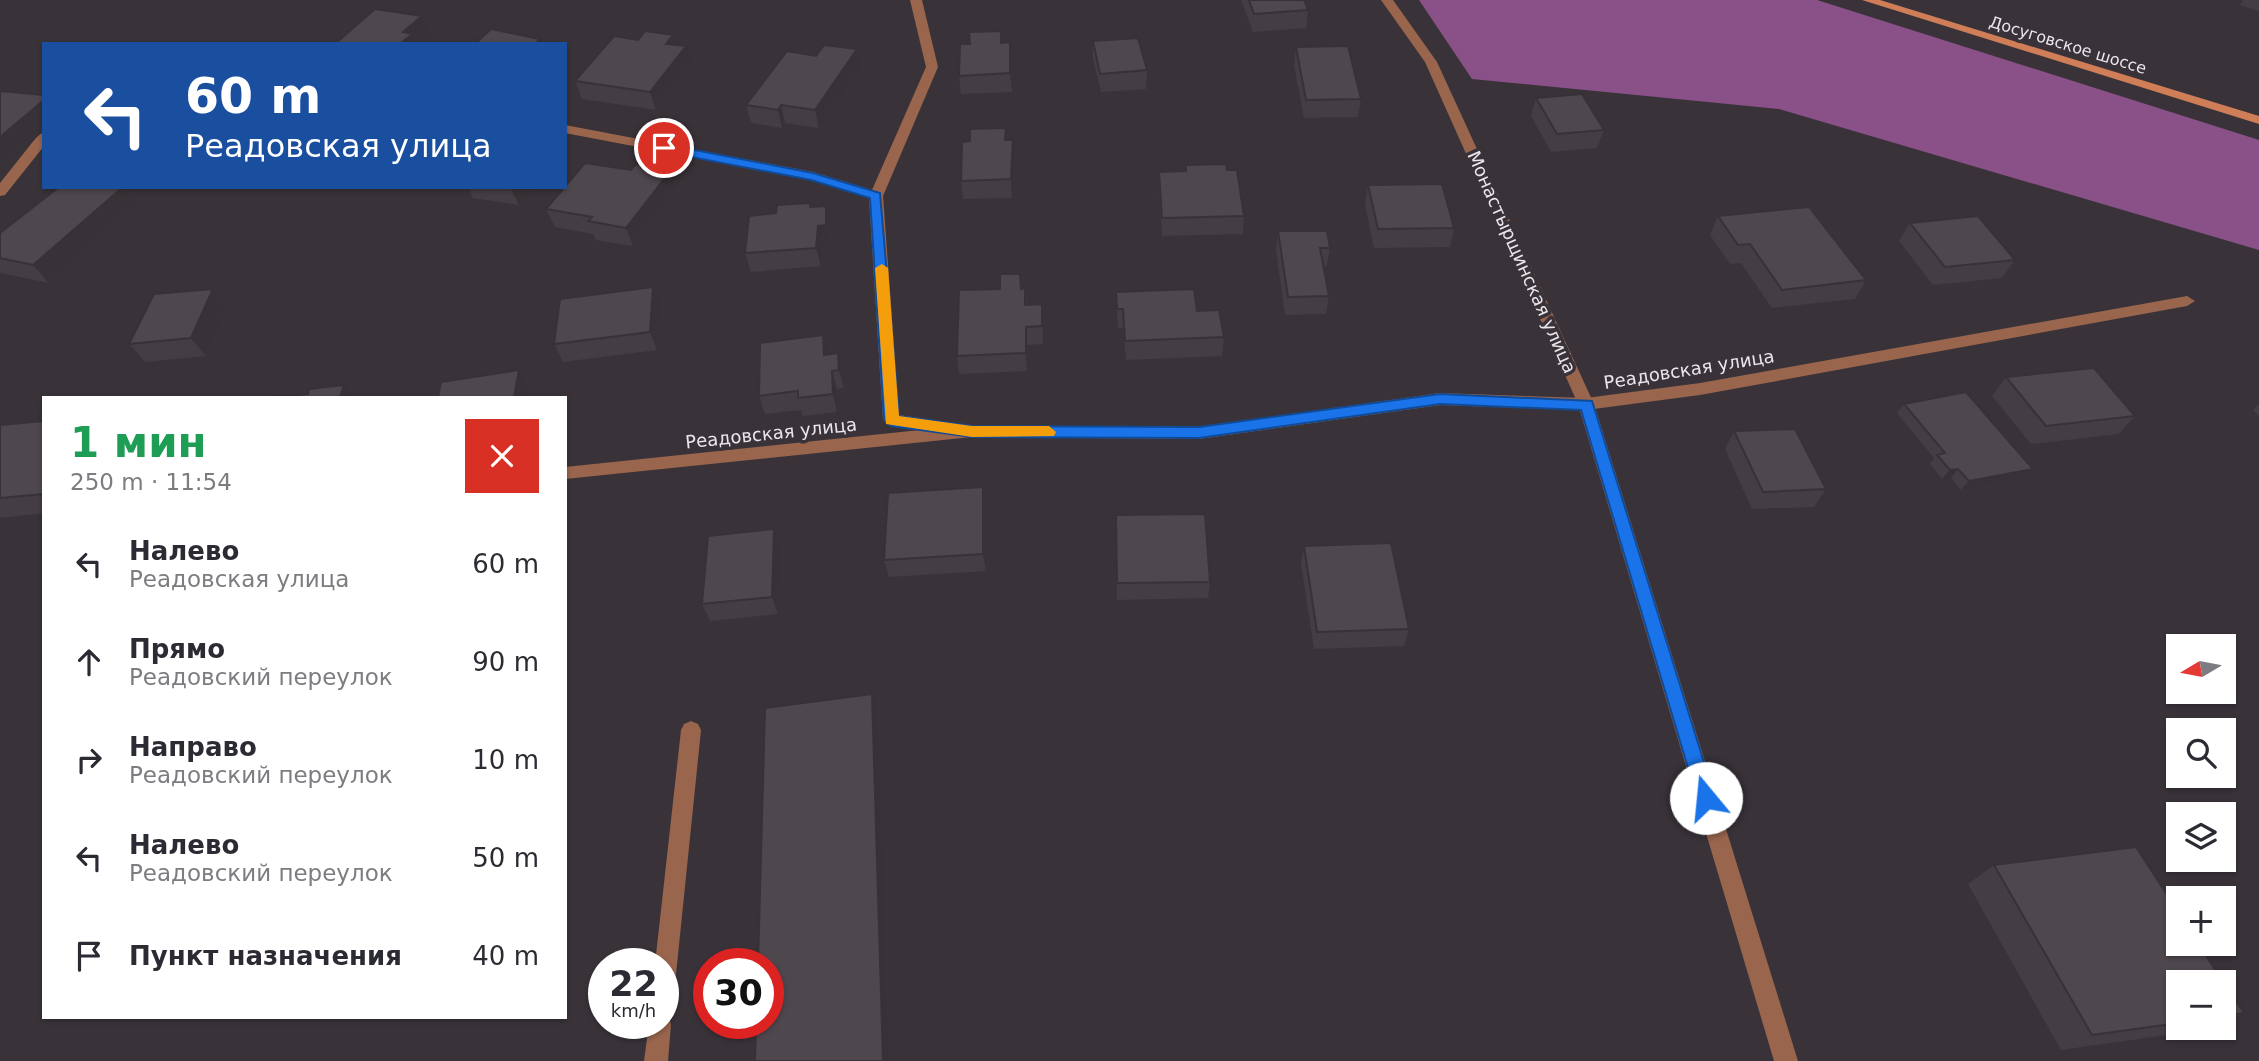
<!DOCTYPE html>
<html lang="ru">
<head>
<meta charset="utf-8">
<style>
  :root { --surface:#fff; --page:#f2f2f3; --text:#2b2b33; --muted:#7c7c81 }
  body { margin:0; font-family:"DejaVu Sans",sans-serif; background:var(--page); color:var(--text); height:100vh; display:flex; flex-direction:column; font-size:26px; white-space:nowrap }
  * { box-sizing:border-box; margin:0 }
  p { font-size:23px; color:var(--muted) }
  .icon { flex:none; width:38px; height:38px; fill:none; stroke:currentColor; stroke-width:2; stroke-linecap:round; stroke-linejoin:round }
  .map { position:relative; flex:1; overflow:hidden }
  .drawer { position:absolute; left:42px; top:396px; width:525px; height:623px; display:flex; flex-direction:column; background:var(--surface); border-radius:0px; box-shadow:0 2px 5px #0004 }
  .drawer>* { flex:none }
  .banner { position:absolute; left:42px; top:42px; width:525px; height:147px; border-radius:0px; box-shadow:0 2px 5px #0004; background:#1a4fa0; color:#fff; overflow:hidden }
  .needle { width:46px; rotate:260deg }
  .buttons { position:absolute; left:2166px; top:634px; display:grid; gap:14px }
  .buttons a { display:grid; place-items:center; width:70px; height:70px; border-radius:0px; background:var(--surface); box-shadow:0 2px 5px #0004; font-size:35px }
  .speed { position:absolute; left:588px; top:948px; display:flex; gap:14px; font-size:35px; font-weight:700; text-align:center }
  .speed>* { display:grid; place-content:center; width:91px; height:91px; border-radius:50%; background:var(--surface); box-shadow:0 2px 5px #0004; line-height:1 }
  .speed small { font-size:18px; font-weight:400 }
  .speed .limit { border:10px solid #d22; background:#fff; color:#111 }
  .pin { position:absolute; display:grid; place-items:center; width:60px; height:60px; color:#fff; margin:-30px; border:4px solid #fff; border-radius:50%; box-shadow:0 2px 7px #0007 }
  .me { position:absolute; width:77px; margin:-38px; rotate:343deg; stroke-linejoin:round; filter:drop-shadow(0 0 5px #0008) }
  .turn { display:flex; align-items:center; gap:24px; height:147px; padding:0 28px; font-size:32px }
  .turn .icon { width:91px; height:91px; stroke-width:2.5 }
  .turn b { display:block; font-size:49px; line-height:60px }
  .round { display:grid; place-items:center; flex:none; width:74px; height:74px; border-radius:0px; background:var(--page) }
  .overview { display:flex; align-items:center; justify-content:space-between; height:119px; padding:0 28px }
  h1 { font-size:42px; font-weight:700; line-height:52px; color:#1e9e55 }
  ul { padding:0; list-style:none }
  li { display:flex; align-items:center; gap:21px; height:98px; padding:0 28px }
  li div { flex:1 }
  li b { display:block; font-size:26px }
  li em { font-style:normal }
  .map>svg:first-child { display:block }
  .forest { fill:#8a5189 }
  .lines { fill:none; stroke-linecap:round; stroke-linejoin:round }
  .service { fill:#99654d; fill-rule:evenodd }
  .minor { fill:#99654d; fill-rule:evenodd }
  .secondary { fill:#d07e58; fill-rule:evenodd }
  .wall { fill:#443d43 }
  .shaded-wall { fill:#373237 }
  .building { fill:#4f474e; stroke:#373237; stroke-width:2 }
  .route { fill:#1a73e8; stroke:#114b97; stroke-width:2 }
  .slow { fill:#f59e0b }
  .labels { text-anchor:middle; dominant-baseline:central; stroke-width:7; stroke-linejoin:round; paint-order:stroke }
  .far-street-label { font-size:16px; fill:#ebe6eb; stroke:#393339 }
  .street-label { font-size:18px; fill:#ebe6eb; stroke:#393339 }
</style>
</head>
<body>
<div class="map">
<svg width="2259" height="1061" viewBox="0 0 2259 1061">
  <rect width="100%" height="100%" fill="#393339"/>
  <path class="forest" d="M1419 0H1817L2259 140V250L1779 109 1472 79Z"/>
  <g class="lines">
    <path class="service" d="M910 0H922L938 67 883 196 899 415 945 422 953 427H1199L1440 393 1586 398 1700 383 2187 296 2195 301 2187 306 1700 395 1586 410 1440 405 1199 439 972 437 565 479V467L920 430 891 426 883 420 869 198 811 180 565 133V125L813 172 872 190 926 67Z
      M44 133V146L5 195 0 196V183L39 134Z
      M691 721 698 724 701 730 674 994 671 1002 663 1005V964H655L681 730 684 724Z
      M663 1014 668 1016 671 1024 668 1061H644L649 1024H663Z"/>
    <path class="minor" d="M1381 0H1393L1437 62 1594 404 1798 1061H1774L1578 404 1425 62Z"/>
    <path class="secondary" d="M1862 0H1880L2259 116V124Z"/>
  </g>
  <path class="wall" d="M1241 0H1304L1308 10 1306 28 1253 32Z
    M2243 0H2259V11L2240 5Z
    M1001 31 1002 43 1010 42 1012 92 961 94 959 76 970 44Z
    M673 35 676 45 692 64 656 110 582 99 575 81 638 40Z
    M1093 41 1147 70 1146 89 1101 92 1093 59Z
    M1296 47 1361 99 1358 117 1304 118 1294 65Z
    M857 49 861 67 819 128 785 123 782 128 751 123 746 105 816 56Z
    M1536 98 1604 130 1597 148 1551 152 1531 116Z
    M1007 140 1014 159 1012 198 963 199 961 181Z
    M1227 170 1244 216 1243 234 1162 236 1159 190V172Z
    M1368 185 1454 228 1450 247 1374 248 1365 204Z
    M468 187H534L519 205 473 198Z
    M677 188 633 246 596 240 593 234 555 227 546 209Z
    M810 203 812 207 831 224 830 243 823 245 821 266 751 272 745 253 776 213Z
    M137 205 49 283 0 273V233Z
    M1718 216 1866 280 1855 299 1772 308 1741 263 1730 264 1710 235Z
    M1910 223 2015 260 2002 278 1933 285 1899 241Z
    M1278 231 1330 248 1327 266H1324L1329 296 1326 314 1285 315 1276 250Z
    M1020 274 1022 289 1025 288 1027 305 1042 304 1043 344 1027 345V371L959 374 957 356 1000 289Z
    M1116 292 1197 311 1224 337 1222 356 1126 360 1123 328H1118Z
    M660 306 657 350 563 362 554 344Z
    M227 308 206 356 145 362 129 344Z
    M828 355 843 371 844 388 837 389V412L803 416 801 410 765 414 759 396Z
    M2006 377 2135 416 2119 434 2031 444 1992 396Z
    M1904 404 2025 478 1961 490 1951 478 1942 479 1930 464 1934 458 1897 413Z
    M2259 404V416L2253 410Z
    M44 421V513L0 518V425Z
    M1734 431 1826 489 1814 507 1752 509 1725 449Z
    M985 505 986 571 889 577 884 560Z
    M1116 515 1210 582 1208 598 1117 600Z
    M774 529 780 546 778 614 710 621 702 604Z
    M1304 546 1409 629 1404 646 1314 649 1301 563Z
    M1994 865 2179 982V1027H2214L2209 1029 2061 1050 1968 884Z
    M2224 983 2244 1013 2224 1022Z"/>
  <path class="shaded-wall" d="M422 16 431 34 419 44H400L403 32Z
    M673 35 679 53 666 44Z
    M1010 42 1011 61 1012 92 1010 73Z
    M686 46 692 64 656 110 650 92Z
    M857 49 861 67 819 128 815 110Z
    M44 100V131L0 169V137Z
    M781 105 785 123 782 128 778 110Z
    M1013 140 1014 159 1012 198 1011 179Z
    M671 170 677 188 633 246 626 228Z
    M123 187 137 205 49 283 33 265Z
    M510 187H534L519 205Z
    M826 206 831 224 830 243 823 245 821 266 816 248 818 226Z
    M653 287 660 306 657 350 650 332Z
    M213 289 227 308 206 356 191 338Z
    M0 325 8 333 0 351Z
    M1026 327 1027 345V371L1026 353Z
    M823 335 828 354 829 373 824 355Z
    M838 353 843 371 844 388 839 370Z
    M519 370 528 388 527 397H514Z
    M832 371 837 389V412L833 394Z
    M344 385 352 397H340Z
    M1958 469 1951 478 1942 479 1950 470Z
    M2033 469 2025 478 1961 490 1969 481Z
    M983 487 985 505 986 571 983 554Z
    M774 529 780 546 778 614 772 597Z
    M872 694 877 710 888 1061H883Z"/>
  <path class="building" d="M1249 0H1304L1308 10 1254 14Z
    M375 9 422 16 403 32 412 34 400 44H335Z
    M491 29 540 39 535 44H475Z
    M645 31 673 35 666 44 686 46 650 92 575 81 614 36 638 40Z
    M1001 31V43L1010 42V73L959 76 960 44H970L969 32Z
    M1138 38 1147 70 1100 74 1093 41Z
    M824 45 857 49 815 110 781 105 778 110 746 105 787 51 816 56Z
    M1348 46 1361 99 1306 100 1296 47Z
    M0 91 44 95V100L0 137Z
    M1582 94 1604 130 1557 134 1536 98Z
    M1006 128 1005 140H1013L1011 179 961 181 962 142 970 141V129Z
    M585 163 631 170 636 164 671 170 626 228 588 221 592 217 546 209Z
    M1226 164 1227 170H1237L1244 216 1162 218 1159 172 1186 171V165Z
    M1442 184 1454 228 1378 229 1368 185Z
    M59 187H123L33 265 0 258V233Z
    M810 203V207L826 206V225L818 226 816 248 745 253 749 216 776 213 777 205Z
    M1809 207 1866 280 1782 290 1750 244 1738 245 1718 216Z
    M1978 216 2015 260 1945 267 1910 223Z
    M1278 231H1327L1330 248H1320L1329 296 1288 297Z
    M1000 274H1020L1021 289 1025 288V305L1042 304V326L1026 327V353L957 356 959 290 1000 289Z
    M653 287 650 332 554 344 560 299Z
    M213 289 191 338 129 344 154 294Z
    M1194 289 1197 311 1219 310 1224 337 1125 341 1123 309H1117L1116 292Z
    M823 335 824 355 838 353 839 370 832 371 833 394 798 398V391L759 396 760 343Z
    M2094 368 2135 416 2046 426 2006 377Z
    M519 370 514 397H438L441 382Z
    M344 385 340 397H276L308 394 309 389Z
    M1966 392 2033 469 1969 481 1958 469 1950 470 1937 455 1945 453 1904 404Z
    M44 421V494L0 498V425Z
    M1795 429 1826 489 1763 492 1734 431Z
    M983 487V554L884 560 888 493Z
    M1205 514 1210 582 1117 583 1116 515Z
    M774 529 772 597 702 604 708 536Z
    M1391 543 1409 629 1317 632 1304 546Z
    M872 694 883 1061H755L756 1024H768V964H758L765 708Z
    M2136 847 2179 913V943H2198L2223 982H2179V1023L2092 1035 1994 865Z
    M2224 983 2244 1013 2224 1016Z"/>
  <path class="route" d="M664 144 813 173 880 193 899 416 972 426 1199 427 1440 394 1592 401 1715 798 1713 804 1706 807 1700 804 1697 798 1581 410 1440 404 1199 438 972 437 891 426 884 420 870 198 811 180 660 151V145Z"/>
  <path class="slow" d="M882 264 888 268 899 416 972 426H1049L1056 432 1054 436 972 437 886 424 875 268Z"/>
  <g class="labels">
    <g class="far-street-label">
      <text transform="translate(2068 45) rotate(17)">Досуговское шоссе</text>
    </g>
    <g class="street-label">
      <text transform="translate(1522 262) rotate(66)">Монастырщинская улица</text>
      <text transform="translate(1689 369) rotate(-9)">Реадовская улица</text>
      <text transform="translate(771 433) rotate(-6)">Реадовская улица</text>
    </g>
  </g>
</svg>
<div class="buttons">
<a><svg class="needle" viewBox="-14 -14 28 28"><path d="M0-13l5 13h-10z" fill="#e53935"/><path d="M0 13l5-13h-10z" fill="#7c7c81"/></svg></a>
<a><svg class="icon" aria-label="search" viewBox="0 0 24 24"><circle cx="10" cy="10" r="6"/><path d="M15 15l6 6"/></svg></a>
<a><svg class="icon" aria-label="layers" viewBox="0 0 24 24"><path d="M12 4l9 5-9 5-9-5zM3 14l9 5 9-5"/></svg></a>
<a>+</a>
<a>−</a>
</div>
<div class="speed"><div>22<small>km/h</small></div><div class="limit">30</div></div>
<div class="pin" style="left:664px;top:148px;background:#d93025"><svg class="icon" aria-label="arrive" viewBox="0 0 24 24"><path d="M6 21V4h12l-3 4 3 4H6"/></svg></div>
<svg class="me" style="left:1706px;top:798px" viewBox="-20 -20 40 40"><circle r="19" fill="#fff"/><path d="M0-13L10 11 0 6-10 11z" fill="#1a73e8"/></svg>
<div class="banner">
<div class="turn"><svg class="icon" aria-label="left" viewBox="0 0 24 24"><path d="M17 20v-9H6M10 6l-5 5 5 5"/></svg><div><b>60 m</b>Реадовская улица</div></div>
</div>
<section class="drawer">
<div class="overview"><div><h1>1 мин</h1><p>250 m · 11:54</p></div><a class="round" style="background:#d93025;color:#fff"><svg class="icon" aria-label="close" viewBox="0 0 24 24"><path d="M6 6l12 12M18 6L6 18"/></svg></a></div>
<ul>
<li><svg class="icon" aria-label="left" viewBox="0 0 24 24"><path d="M17 20v-9H6M10 6l-5 5 5 5"/></svg><div><b>Налево</b><p>Реадовская улица</p></div><em>60 m</em></li>
<li><svg class="icon" aria-label="ahead" viewBox="0 0 24 24"><path d="M12 20V5M6 11l6-6 6 6"/></svg><div><b>Прямо</b><p>Реадовский переулок</p></div><em>90 m</em></li>
<li><svg class="icon" aria-label="right" viewBox="0 0 24 24"><path d="M7 20v-9h11M14 6l5 5-5 5"/></svg><div><b>Направо</b><p>Реадовский переулок</p></div><em>10 m</em></li>
<li><svg class="icon" aria-label="left" viewBox="0 0 24 24"><path d="M17 20v-9H6M10 6l-5 5 5 5"/></svg><div><b>Налево</b><p>Реадовский переулок</p></div><em>50 m</em></li>
<li><svg class="icon" aria-label="arrive" viewBox="0 0 24 24"><path d="M6 21V4h12l-3 4 3 4H6"/></svg><div><b>Пункт назначения</b></div><em>40 m</em></li>
</ul>
</section>
</div>
</body>
</html>
